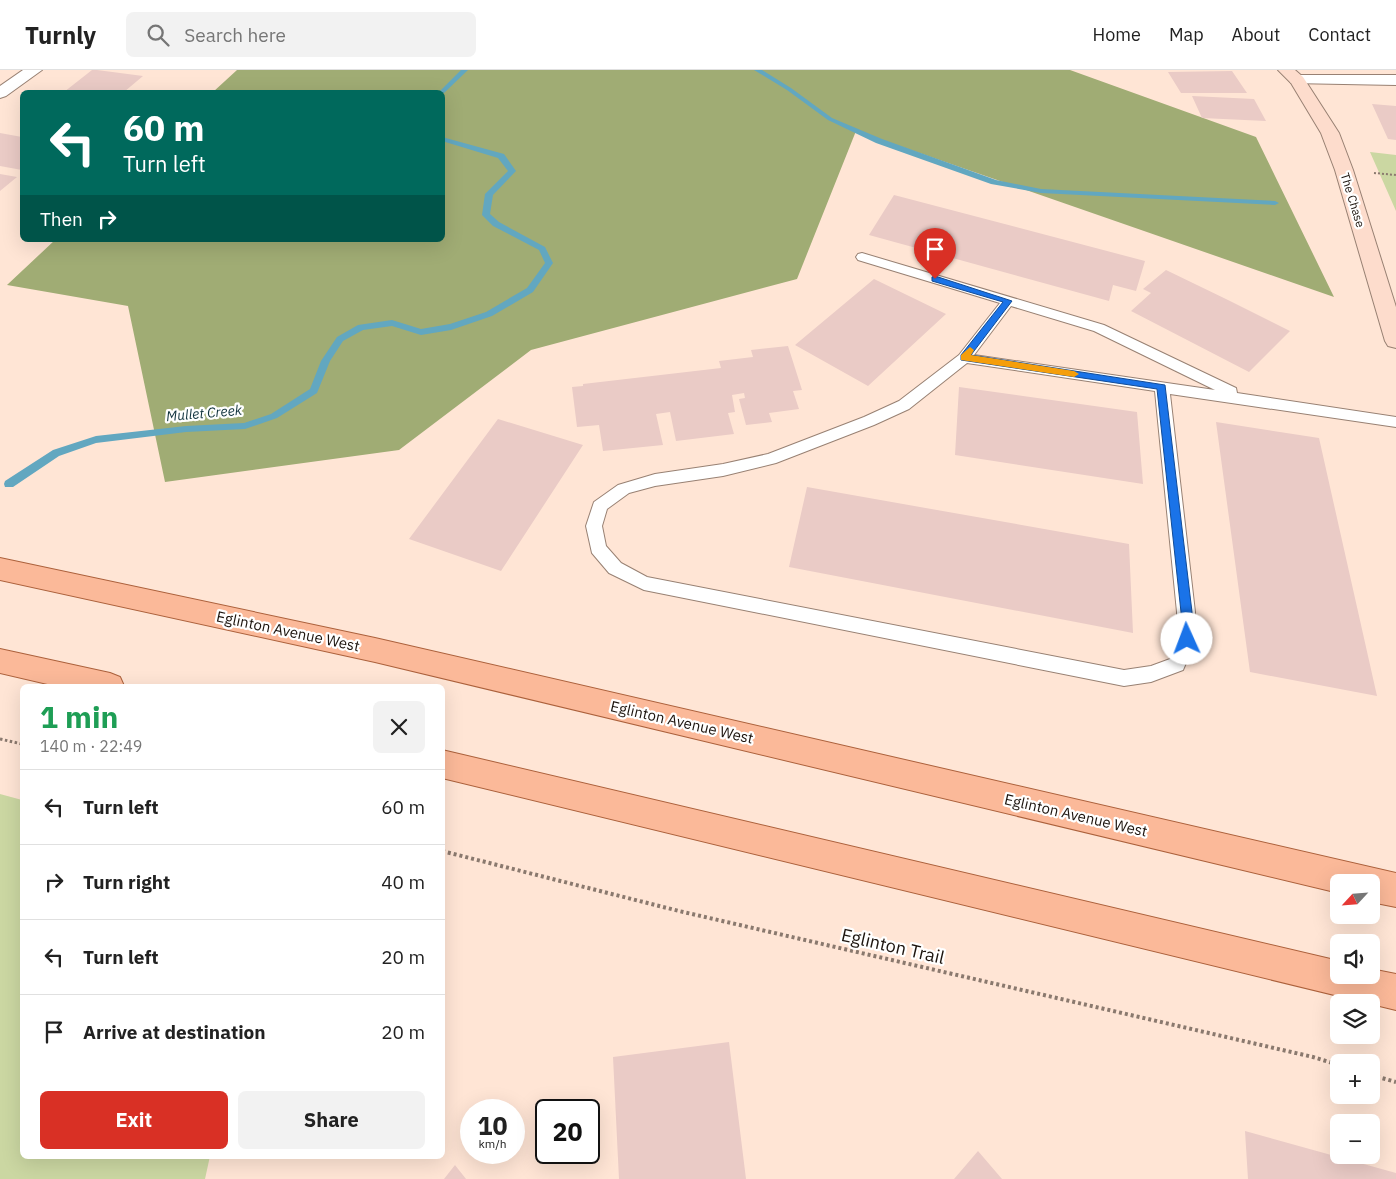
<!DOCTYPE html>
<html lang="en">
<head>
<meta charset="utf-8">
<style>
  :root { --surface:#fff; --page:#f2f2f2; --text:#222; --muted:#767676; --line:#e0e0e0; --accent:#d93025 }
  body { margin:0; font-family:"IBM Plex Sans",sans-serif; background:var(--page); color:var(--text); height:100vh; display:flex; flex-direction:column; font-size:19px; white-space:nowrap }
  * { box-sizing:border-box; margin:0 }
  p { font-size:16px; color:var(--muted) }
  .icon { flex:none; width:28px; height:28px; fill:none; stroke:currentColor; stroke-width:2; stroke-linecap:round; stroke-linejoin:round }
  .map { position:relative; flex:1; overflow:hidden }
  .panel { position:absolute; left:20px; top:614px; width:425px; height:475px; display:flex; flex-direction:column; background:var(--surface); border-radius:8px; box-shadow:0 5px 20px #0002 }
  .panel>* { flex:none }
  .guide { position:absolute; left:20px; top:20px; width:425px; height:152px; border-radius:8px; box-shadow:0 5px 20px #0002; background:#00695c; color:#fff; overflow:hidden }
  .needle { width:32px; rotate:244deg }
  .buttons { position:absolute; left:1330px; top:804px; display:grid; gap:10px }
  .buttons a { display:grid; place-items:center; width:50px; height:50px; border-radius:8px; background:var(--surface); box-shadow:0 5px 20px #0002; font-size:25px }
  .speed { position:absolute; left:460px; top:1029px; display:flex; gap:10px; font-size:25px; font-weight:700; text-align:center }
  .speed>* { display:grid; place-content:center; width:65px; height:65px; border-radius:50%; background:var(--surface); box-shadow:0 5px 20px #0002; line-height:1 }
  .speed small { font-size:12px; font-weight:400 }
  .speed .limit { border:2px solid #111; border-radius:8px; background:#fff; color:#111 }
  .pin { position:absolute; display:grid; place-items:center; width:42px; height:42px; color:#fff; margin:-51px -21px; border-radius:50% 50% 50% 0; rotate:-45deg; box-shadow:0 0 5px #0007 }
  .pin .icon { rotate:45deg }
  .me { position:absolute; width:55px; margin:-28px; rotate:358deg; stroke-linejoin:round; filter:drop-shadow(0 0 4px #0008) }
  .turn { display:flex; align-items:center; gap:18px; height:105px; padding:0 20px; font-size:22px }
  .turn .icon { width:65px; height:65px; stroke-width:2.5 }
  .turn b { display:block; font-size:35px; line-height:42px }
  .then { display:flex; align-items:center; height:48px; padding:0 20px; background:#0003; gap:10px; font-size:19px }
  .round { display:grid; place-items:center; flex:none; width:52px; height:52px; border-radius:8px; background:var(--page) }
  .summary { display:flex; align-items:center; justify-content:space-between; height:85px; padding:0 20px }
  h1 { font-size:30px; font-weight:700; line-height:38px; color:#1e9e55 }
  .action { display:flex; gap:10px; margin-top:auto; padding:10px 20px }
  .action a { flex:1; height:58px; border-radius:8px; background:var(--accent); color:#fff; font-size:20px; font-weight:700; line-height:58px; text-align:center }
  .action a+a { background:var(--page); color:var(--text) }
  ul { padding:0; list-style:none }
  li { display:flex; align-items:center; gap:15px; height:75px; padding:0 20px; border-top:1px solid var(--line) }
  li div { flex:1 }
  li b { display:block; font-size:19px }
  li em { font-style:normal }
  header { display:flex; align-items:center; gap:30px; box-sizing:border-box; height:70px; padding:0 25px; background:var(--surface); border-bottom:1px solid var(--line) }
  header strong { font-size:24px }
  nav { display:flex; gap:28px; margin-inline-start:auto; font-size:18px }
  .search { width:350px; height:45px; background:var(--page); display:flex; align-items:center; gap:12px; box-sizing:border-box; padding:0 18px; border-radius:8px; color:var(--muted); font-size:19px }
  .map>svg:first-child { display:block }
  .green { fill:#cbd7a2 }
  .forest { fill:#a0ac74 }
  .lines { fill:none; stroke-linecap:round; stroke-linejoin:round }
  .stream { fill:#62a7c0; fill-rule:evenodd }
  .building { fill:#eacbc6 }
  .lane-casing { stroke:#988173; stroke-width:2 }
  .street-casing { stroke:#988173; stroke-width:2 }
  .secondary-casing { stroke:#988173; stroke-width:2 }
  .primary-casing { stroke:#ac613c; stroke-width:2 }
  .path-far2 { stroke:#8a796e; stroke-width:2; stroke-dasharray:2 2; stroke-linecap:butt }
  .path-far1 { stroke:#8a796e; stroke-width:3; stroke-dasharray:2.5 2.5; stroke-linecap:butt }
  .path { stroke:#8a796e; stroke-width:4; stroke-dasharray:3 3; stroke-linecap:butt }
  .lane { fill:#fff; fill-rule:evenodd }
  .street { fill:#fff; fill-rule:evenodd }
  .secondary { fill:#fddccc; fill-rule:evenodd }
  .primary { fill:#fbb999; fill-rule:evenodd }
  .route { fill:#1a73e8; stroke:#114b97 }
  .slow { fill:#f59e0b }
  .labels { text-anchor:middle; dominant-baseline:central; stroke-width:4.5; stroke-linejoin:round; paint-order:stroke }
  .far-street-label { font-size:12px; fill:#1c140e; stroke:#fff }
  .far-water-label { font-size:14px; font-style:italic; fill:#11333e; stroke:#fff }
  .street-label { font-size:15px; fill:#1c140e; stroke:#fff }
  .near-street-label { font-size:18px; fill:#1c140e; stroke:#fff }
</style>
</head>
<body>
<header>
<strong>Turnly</strong>
<div class="search"><svg class="icon" aria-label="search" viewBox="0 0 24 24"><circle cx="10" cy="10" r="6"/><path d="M15 15l6 6"/></svg>Search here</div>
<nav><a>Home</a><a>Map</a><a>About</a><a>Contact</a></nav>
</header>
<div class="map">
<svg width="1396" height="1109" viewBox="0 0 1396 1109">
  <rect width="100%" height="100%" fill="#ffe5d5"/>
  <path class="green" d="M1370 82 1396 85V141Z
    M0 724 22 730V1086H210L205 1109H0Z"/>
  <path class="forest" d="M237 0H1070L1256 67 1334 227 856 61 797 209 531 280 399 380 165 412 128 236 7 215 55 170H442V22H213Z"/>
  <g class="lines">
    <path class="stream" d="M461 0H468L444 23 439 22Z
      M754 0H762L791 18 832 48 882 69 996 110 1041 119 1275 131 1279 133 1275 135 1041 123 991 114 876 73 828 50 787 20Z
      M442 67 504 84 516 101 493 125 490 144 499 152 545 177 553 193 533 222 492 246 451 260 421 265 392 256 363 260 343 271 330 291 317 323 277 348 245 359 186 362 96 373 59 386 13 417H5L4 414 5 411 53 380 96 366 186 356 244 353 271 344 310 319 321 291 337 267 358 255 392 250 421 259 450 254 486 242 527 218 545 193 539 180 493 156 482 145 485 124 508 101 498 88 442 71Z"/>
  </g>
  <path class="building" d="M92 0H97L143 6 124 22H64Z
    M1232 1 1247 23H1181L1168 2Z
    M1192 26 1254 29 1266 51 1202 48Z
    M1372 34 1396 36V70L1388 69Z
    M0 63 22 67V100L0 96Z
    M0 104 17 107 0 121Z
    M894 125 1145 191 1136 221 1113 215 1109 231 869 165Z
    M1166 200 1228 230 1290 261 1249 302 1131 241 1151 223 1143 219Z
    M874 209 946 244 868 316 795 275Z
    M788 276 802 320 793 321 799 339 769 343 772 352 746 355 739 329 745 328 744 323 732 325 735 342 728 343 734 364 676 371 670 342 656 344 663 375 603 381 599 355 577 357 572 317 583 316V314L721 298 719 291 753 287 751 280Z
    M959 317 1137 342 1143 414 955 385Z
    M498 349 583 375 501 501 409 469Z
    M1216 352 1319 368 1377 626 1250 602Z
    M807 417 1129 474 1133 563 789 497Z
    M729 972 746 1109H619L613 987Z
    M1245 1061 1396 1103V1109H1248Z
    M978 1081 1002 1109H954Z
    M455 1095 466 1109H444Z"/>
  <g class="lines">
    <g class="lane-casing">
      <path id="lane" d="M862 183 1104 255 1236 318 1237 323 1396 347V357L1170 324 1195 542 1196 569 1183 600 1151 612 1124 616 644 520 609 503 592 483 586 456 594 432 618 415 655 404 723 394 768 384 864 347 899 331 959 285 1000 233 858 190 856 187 858 184ZM1011 236 1094 261 1215 320 974 285ZM967 293 1155 321 1177 542 1178 569 1170 589 1151 596 1124 600 647 507 621 493 606 476 602 456 607 439 629 423 655 416 723 406 776 393 874 355 909 339Z"/>
    </g>
    <g class="street-casing">
      <path id="street" d="M23 0H42L6 26 0 28V16Z
        M1297 5H1396V15L1291 13 1289 10 1291 7Z"/>
    </g>
    <g class="secondary-casing">
      <path id="secondary" d="M1278 0H1295L1303 7 1339 63 1353 100 1396 237V278L1388 276 1385 271 1335 100 1321 63 1291 13Z"/>
    </g>
    <g class="primary-casing">
      <path id="primary" d="M0 488 375 568 1396 803V837L1371 832V812H1339V823L375 592 0 510Z
        M0 579 110 603 120 607 124 616H56L0 603Z
        M442 680 1339 891V905H1371V899L1396 904V940L442 708Z"/>
    </g>
    <path class="path-far2" d="M1374 103 1396 105"/>
    <path class="path-far1" d="M0 669 22 674"/>
    <path class="path" d="M442 781 679 841 1313 987 1339 995
      M1371 1005 1396 1012"/>
    <use href="#lane" class="lane"/>
    <use href="#street" class="street"/>
    <use href="#secondary" class="secondary"/>
    <use href="#primary" class="primary"/>
  </g>
  <path class="route" d="M935 206 1012 231 971 285 1165 315 1192 542 1193 569 1191 573H1183L1182 569 1181 542 1157 319 961 290V285L1003 232 932 211V207Z"/>
  <path class="slow" d="M970 277 974 280 971 285 1074 301 1079 304 1074 307 961 290V285Z"/>
  <g class="labels">
    <g class="far-street-label">
      <text transform="translate(1353 130) rotate(73)">The Chase</text>
    </g>
    <g class="far-water-label">
      <text transform="translate(204 343) rotate(-5)">Mullet Creek</text>
    </g>
    <g class="street-label">
      <text transform="translate(288 561) rotate(12)">Eglinton Avenue West</text>
      <text transform="translate(682 652) rotate(13)">Eglinton Avenue West</text>
      <text transform="translate(1076 745) rotate(13)">Eglinton Avenue West</text>
    </g>
    <g class="near-street-label">
      <text transform="translate(893 876) rotate(13)">Eglinton Trail</text>
    </g>
  </g>
</svg>
<div class="buttons">
<a><svg class="needle" viewBox="-14 -14 28 28"><path d="M0-13l5 13h-10z" fill="#e53935"/><path d="M0 13l5-13h-10z" fill="#767676"/></svg></a>
<a><svg class="icon" aria-label="sound" viewBox="0 0 24 24"><path d="M4 9h4l5-4v14l-5-4H4zM17 9q2 3 0 6"/></svg></a>
<a><svg class="icon" aria-label="layers" viewBox="0 0 24 24"><path d="M12 4l9 5-9 5-9-5zM3 14l9 5 9-5"/></svg></a>
<a>+</a>
<a>−</a>
</div>
<div class="speed"><div>10<small>km/h</small></div><div class="limit">20</div></div>
<div class="pin" style="left:935px;top:209px;background:#d93025"><svg class="icon" aria-label="arrive" viewBox="0 0 24 24"><path d="M6 21V4h12l-3 4 3 4H6"/></svg></div>
<svg class="me" style="left:1187px;top:569px" viewBox="-20 -20 40 40"><circle r="19" fill="#fff"/><path d="M0-13L10 11 0 6-10 11z" fill="#1a73e8"/></svg>
<div class="guide">
<div class="turn"><svg class="icon" aria-label="left" viewBox="0 0 24 24"><path d="M17 20v-9H6M10 6l-5 5 5 5"/></svg><div><b>60 m</b>Turn left</div></div>
<div class="then">Then<svg class="icon" aria-label="right" viewBox="0 0 24 24"><path d="M7 20v-9h11M14 6l5 5-5 5"/></svg></div>
</div>
<section class="panel">
<div class="summary"><div><h1>1 min</h1><p>140 m · 22:49</p></div><a class="round"><svg class="icon" aria-label="close" viewBox="0 0 24 24"><path d="M6 6l12 12M18 6L6 18"/></svg></a></div>
<ul>
<li><svg class="icon" aria-label="left" viewBox="0 0 24 24"><path d="M17 20v-9H6M10 6l-5 5 5 5"/></svg><div><b>Turn left</b></div><em>60 m</em></li>
<li><svg class="icon" aria-label="right" viewBox="0 0 24 24"><path d="M7 20v-9h11M14 6l5 5-5 5"/></svg><div><b>Turn right</b></div><em>40 m</em></li>
<li><svg class="icon" aria-label="left" viewBox="0 0 24 24"><path d="M17 20v-9H6M10 6l-5 5 5 5"/></svg><div><b>Turn left</b></div><em>20 m</em></li>
<li><svg class="icon" aria-label="arrive" viewBox="0 0 24 24"><path d="M6 21V4h12l-3 4 3 4H6"/></svg><div><b>Arrive at destination</b></div><em>20 m</em></li>
</ul>
<div class="action"><a>Exit</a><a>Share</a></div>
</section>
</div>
</body>
</html>
